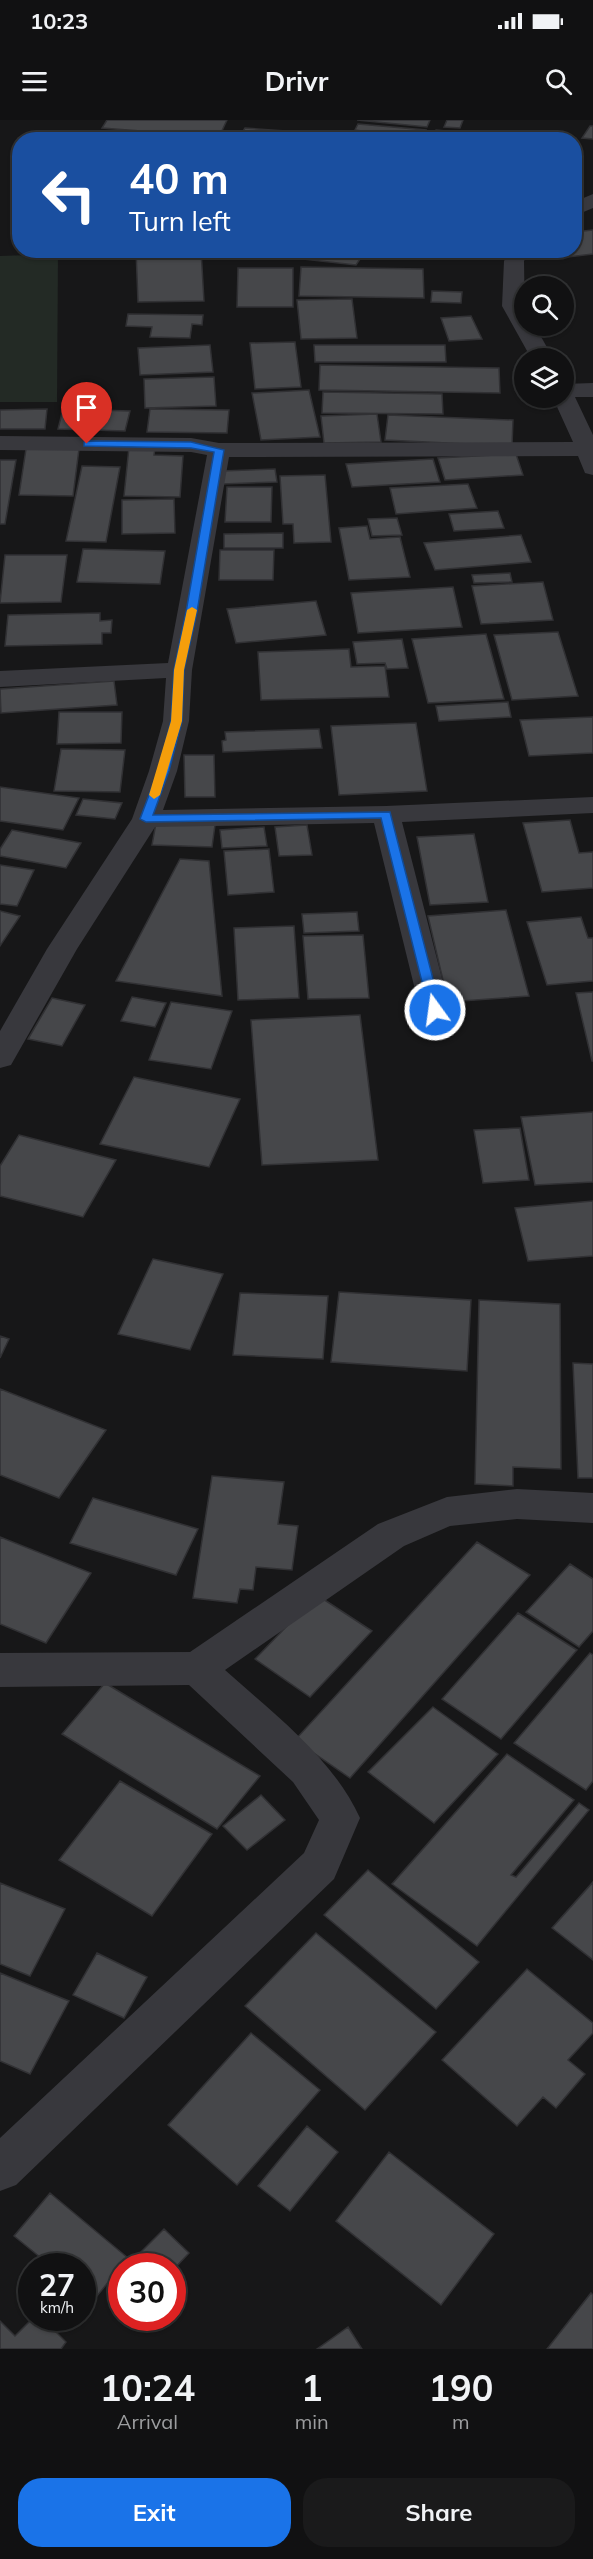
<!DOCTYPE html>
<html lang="en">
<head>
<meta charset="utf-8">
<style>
  :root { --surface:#111112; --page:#1a1a1b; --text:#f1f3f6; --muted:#9c9d9f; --line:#303132; --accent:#1a73e8 }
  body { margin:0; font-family:Mulish,sans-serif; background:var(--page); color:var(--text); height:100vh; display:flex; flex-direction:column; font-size:22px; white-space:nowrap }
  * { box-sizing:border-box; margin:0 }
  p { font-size:20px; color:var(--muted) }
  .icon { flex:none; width:33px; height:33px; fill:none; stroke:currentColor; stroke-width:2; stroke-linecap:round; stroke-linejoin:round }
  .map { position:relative; height:2229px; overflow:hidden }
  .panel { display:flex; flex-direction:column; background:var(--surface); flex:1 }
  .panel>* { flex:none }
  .top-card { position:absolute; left:12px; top:12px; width:570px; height:126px; border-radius:24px; box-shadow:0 2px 4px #0004,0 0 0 2px var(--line); background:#1a4fa0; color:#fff; overflow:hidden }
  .controls { position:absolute; left:514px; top:156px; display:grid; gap:12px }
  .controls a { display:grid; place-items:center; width:60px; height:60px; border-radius:50%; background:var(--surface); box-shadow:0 2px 4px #0004,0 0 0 2px var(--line); font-size:30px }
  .speed { position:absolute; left:18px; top:2133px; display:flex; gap:12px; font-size:30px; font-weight:700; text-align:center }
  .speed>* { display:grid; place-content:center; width:78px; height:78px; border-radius:50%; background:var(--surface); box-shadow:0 2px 4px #0004,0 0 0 2px var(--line); line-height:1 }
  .speed small { font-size:15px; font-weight:400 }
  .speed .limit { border:9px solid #d22; background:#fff; color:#111 }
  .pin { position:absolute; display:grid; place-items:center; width:51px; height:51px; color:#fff; margin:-62px -26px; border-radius:50% 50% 50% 0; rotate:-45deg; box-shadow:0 0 6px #0007 }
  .pin .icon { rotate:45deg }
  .me { position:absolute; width:66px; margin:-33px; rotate:346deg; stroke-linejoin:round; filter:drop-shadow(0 0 4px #0008) }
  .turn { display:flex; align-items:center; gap:21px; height:126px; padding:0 18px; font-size:27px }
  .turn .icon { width:78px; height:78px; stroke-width:2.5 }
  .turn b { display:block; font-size:42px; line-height:51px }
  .eta { display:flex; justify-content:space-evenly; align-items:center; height:102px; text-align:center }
  .eta b { font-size:36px; font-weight:700; line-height:42px }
  .primary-button { display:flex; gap:12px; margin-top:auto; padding:12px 18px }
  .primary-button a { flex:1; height:69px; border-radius:24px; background:var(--accent); color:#fff; font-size:24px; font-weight:700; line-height:69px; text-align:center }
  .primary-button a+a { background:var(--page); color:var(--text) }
  .status { display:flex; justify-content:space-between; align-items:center; height:42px; padding:0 30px; background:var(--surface); direction:ltr }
  .status svg { height:16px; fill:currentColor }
  header { display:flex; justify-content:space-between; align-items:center; height:78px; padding:0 18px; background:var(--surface); font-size:27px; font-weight:700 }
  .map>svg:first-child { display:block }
  .green { fill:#232a25 }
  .building { fill:#46474a; stroke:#313134; stroke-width:1.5 }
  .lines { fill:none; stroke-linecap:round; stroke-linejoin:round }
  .street { fill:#38383d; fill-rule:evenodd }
  .route { fill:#1a73e8; stroke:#114b97; stroke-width:1.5 }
  .slow { fill:#f59e0b }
</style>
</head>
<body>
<div class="status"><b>10:23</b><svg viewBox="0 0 49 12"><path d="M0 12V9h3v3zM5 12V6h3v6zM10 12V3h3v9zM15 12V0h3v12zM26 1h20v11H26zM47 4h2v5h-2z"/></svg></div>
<header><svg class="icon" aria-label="menu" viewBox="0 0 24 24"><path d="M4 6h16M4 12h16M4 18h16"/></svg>Drivr<svg class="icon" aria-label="search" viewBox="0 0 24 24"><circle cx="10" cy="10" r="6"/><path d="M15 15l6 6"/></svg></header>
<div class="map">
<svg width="593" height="2229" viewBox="0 0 593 2229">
  <rect width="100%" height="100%" fill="#171718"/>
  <path class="green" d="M58 134 57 282H0V136Z"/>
  <path class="building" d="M107 0H227L219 17 102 8Z
    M357 0H430L427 7Z
    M447 0H463L460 8 444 7Z
    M358 4 426 10 422 20H365L369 12 355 10Z
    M590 6H593V19L582 18Z
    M245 8 285 11 280 20 239 17Z
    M436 10 467 13 464 20H432Z
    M340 11H351L349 20H337Z
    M487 11 556 20H482Z
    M593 110V134L568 137 562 130H574V112Z
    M136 130H201L204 181 138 182Z
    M307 130H371L367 139H360L356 145 302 139Z
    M301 147 423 149 424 178 299 176Z
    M238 148H293V187H237Z
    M432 171 462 172 461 183 431 182Z
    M352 179 357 218 301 219 297 180Z
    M128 194 203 195 202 205 192 204 190 218 150 217 152 207 126 206Z
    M471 196 482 219 449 221 441 198Z
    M295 222 301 267 255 269 250 223Z
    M210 225 213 252 140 255 138 228Z
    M314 225H445L446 242H315Z
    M320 245 499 248 500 273 319 270Z
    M214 257 216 286 145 288 144 259Z
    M309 270 320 317 261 320 252 273Z
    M323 272 442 274 443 294 322 293Z
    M47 289 45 309H0V290Z
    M63 289 130 291 125 311 58 309Z
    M150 289 229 290 227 313 147 312Z
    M377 294 381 322 324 323 321 296Z
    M388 295 513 300 512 326 385 320Z
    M129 327 155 328 154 335 183 336 180 377 124 376Z
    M26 329H79L73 376 19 375Z
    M516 334 523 355 445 360 438 338Z
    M433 339 440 362 352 367 346 344Z
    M0 340H16L5 404H0Z
    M82 346 120 347 106 422 66 421Z
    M275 349 277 362 222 364 221 351Z
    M325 355 331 422 294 423 293 404H283L280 356Z
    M468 364 477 388 396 394 390 368Z
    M227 367H272L271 402H225Z
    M174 379 175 413 122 414V380Z
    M498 391 504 408 454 411 449 394Z
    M397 398 402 415 372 416 368 399Z
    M367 406 370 419 400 417 410 457 349 460 339 408Z
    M283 413V428H224V414Z
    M521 415 531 442 435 450 424 423Z
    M83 429 165 431 160 464 77 462Z
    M220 430H274L273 460H219Z
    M5 435H67L61 482 0 483Z
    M510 453 512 462 474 463 472 455Z
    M543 462 553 500 481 504 472 466Z
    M453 467 462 507 358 513 351 473Z
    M316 481 326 515 236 523 227 489Z
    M100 493V501L112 500 111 513H102V524L5 526 8 495Z
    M558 512 578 576 512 580 494 515Z
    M486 514 504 579 428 583 412 519Z
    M402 519 408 548 387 549 385 543 357 544 353 522Z
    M349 529 351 547 385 546 389 577 261 580 258 532Z
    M114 561 117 585 1 593 0 569Z
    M508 582 511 597 439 601 436 586Z
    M59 592H122L121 623 57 624Z
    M593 597V633L529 636 520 600Z
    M416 603 427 671 339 675 331 606Z
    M319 609 322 628 223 632 222 621 226 620 225 612Z
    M61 629 125 630 120 672 54 671Z
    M184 635H214L215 677H185Z
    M0 667 79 678 63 710 0 701Z
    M83 679 122 683 115 699 76 695Z
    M570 700 579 733 593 732V768L542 772 523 703Z
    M156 703 215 705 212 727 152 725Z
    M307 705 312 735 279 736 275 707Z
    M264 707 267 726 222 728 220 710Z
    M12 710 81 723 66 748 0 736V729Z
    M474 714 488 782 430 785 417 717Z
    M269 729 274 772 228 775 224 731Z
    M180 739 209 741 222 876 116 861Z
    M0 745 34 750 17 786 0 784Z
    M506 790 529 876 448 882 428 796Z
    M0 791 20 796 0 826Z
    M357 792 359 811 304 813 302 794Z
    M581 797 588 818H593V861L547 865 527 802Z
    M294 806 299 878 238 880 234 808Z
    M363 815 369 878 308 879 303 816Z
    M593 872V941H592L576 873Z
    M132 877 166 883 155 907 121 901Z
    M52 878 85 885 62 926 28 919Z
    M171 882 232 891 211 949 149 940Z
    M360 895 378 1040 262 1045 251 900Z
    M134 957 240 979 209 1047 100 1024Z
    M593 992V1062L535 1065 521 997Z
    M520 1008 529 1060 483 1063 474 1010Z
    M19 1015 116 1040 83 1097 0 1076V1046Z
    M593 1081V1136L528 1141 515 1088Z
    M153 1139 223 1154 190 1230 118 1214Z
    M339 1172 471 1180 467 1251 331 1242Z
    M240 1173 328 1176 323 1239 233 1235Z
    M479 1180 560 1184 561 1349 513 1347V1366L475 1364Z
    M0 1216 9 1219 0 1238Z
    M573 1243 593 1244V1358H578Z
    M0 1269 106 1310 59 1378 0 1355Z
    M212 1356 284 1362 278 1404 298 1406 292 1450 256 1447 253 1470 240 1469 237 1483 193 1478Z
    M93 1378 198 1409 176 1455 70 1423Z
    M0 1417 91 1453 46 1523 0 1504Z
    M477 1422 530 1455 350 1658 295 1620Z
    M570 1444 593 1459V1511L579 1527 526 1492Z
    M317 1475 372 1511 310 1577 255 1539Z
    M518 1493 577 1530 501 1619 442 1579Z
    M590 1533 593 1535V1661L586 1670 514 1623Z
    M105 1563 260 1656 217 1709 62 1614Z
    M433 1587 498 1634 434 1703 368 1652Z
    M507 1634 574 1680 511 1755 516 1757 579 1683 589 1690 477 1826 392 1764Z
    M120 1661 212 1714 152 1796 59 1740Z
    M261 1675 285 1700 247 1730 223 1706Z
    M368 1750 479 1842 436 1889 324 1795Z
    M593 1762V1840L552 1808Z
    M0 1763 65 1789 30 1856 0 1844Z
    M316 1813 436 1912 365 1990 245 1886Z
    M97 1833 147 1857 124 1898 73 1875Z
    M527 1849 593 1903V1913L568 1940 585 1954 556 1988 543 1977 517 2006 442 1940Z
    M0 1853 69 1881 30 1954 0 1941Z
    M251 1913 320 1970 237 2065 168 2005Z
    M307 2006 338 2032 290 2091 258 2066Z
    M389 2032 494 2114 441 2185 336 2101Z
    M50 2073 128 2138 92 2182 82 2174V2146H51L14 2116Z
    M164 2109 189 2133 172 2151V2146H145L136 2137Z
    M591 2173 593 2175V2229H547Z
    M33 2198H42L66 2222 61 2229H0V2201L15 2216Z
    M348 2207 362 2229H317Z"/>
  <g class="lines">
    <path class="street" d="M593 74V88L574 96V82Z
      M511 130H531L524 141 525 206H535L553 238H531L502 186 504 141Z
      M593 263V277H575L593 315V355L585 353 578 336 229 337 192 550 189 601 177 651 163 690 386 686 593 677V693L402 702 450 890 446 897 435 900 424 897 420 890 374 703 155 707 77 829 11 945 0 948V911L47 829 132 699 149 651 163 601 166 558 0 567V551L168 543 207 335 191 332 0 330V316L191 318 219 323 573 322 553 278H564V264Z
      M517 1369 593 1373V1403L517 1399 450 1406 404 1426 225 1550C274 1594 332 1637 360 1698L334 1759 16 2065 0 2071V2018L304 1733 319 1700 293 1662 189 1565 0 1567V1533L190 1532 378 1404 447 1377Z"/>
  </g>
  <path class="route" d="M87 321 191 322 224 330 197 492 184 550 182 601 169 651 153 695 390 692 441 890 440 893 435 894 429 890 381 698 146 702 140 699 158 651 171 601 174 550 186 492 214 332 191 328 84 326V322Z"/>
  <path class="slow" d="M192 487 197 490 184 550 182 601 160 675 154 679 149 675 171 601 174 550 187 490Z"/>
</svg>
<div class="controls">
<a><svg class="icon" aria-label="search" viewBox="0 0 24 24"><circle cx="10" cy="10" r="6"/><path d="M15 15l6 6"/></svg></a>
<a><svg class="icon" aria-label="layers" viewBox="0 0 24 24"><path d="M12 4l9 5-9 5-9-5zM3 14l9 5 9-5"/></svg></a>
</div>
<div class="speed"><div>27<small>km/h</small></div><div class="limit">30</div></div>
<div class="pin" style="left:87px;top:324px;background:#d93025"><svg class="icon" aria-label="arrive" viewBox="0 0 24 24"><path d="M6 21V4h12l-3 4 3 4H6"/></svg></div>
<svg class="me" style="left:435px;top:890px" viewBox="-20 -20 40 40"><circle r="17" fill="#1a73e8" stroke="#fff" stroke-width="3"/><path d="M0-11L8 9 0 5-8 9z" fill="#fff"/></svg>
<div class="top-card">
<div class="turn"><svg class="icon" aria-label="left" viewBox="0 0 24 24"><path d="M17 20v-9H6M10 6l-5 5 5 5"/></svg><div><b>40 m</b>Turn left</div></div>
</div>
</div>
<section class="panel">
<div class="eta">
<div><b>10:24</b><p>Arrival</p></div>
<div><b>1</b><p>min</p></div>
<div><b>190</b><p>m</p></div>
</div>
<div class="primary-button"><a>Exit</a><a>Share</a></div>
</section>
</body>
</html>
